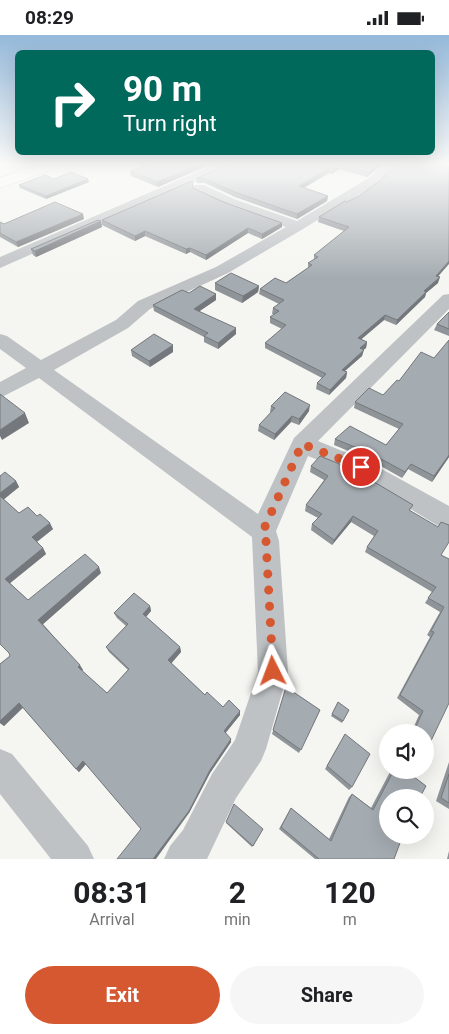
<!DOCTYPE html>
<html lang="en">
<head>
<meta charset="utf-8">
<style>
  :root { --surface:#fff; --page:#f6f6f6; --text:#202124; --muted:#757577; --accent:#d65831 }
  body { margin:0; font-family:Roboto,sans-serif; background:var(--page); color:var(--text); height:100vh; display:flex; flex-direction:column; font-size:19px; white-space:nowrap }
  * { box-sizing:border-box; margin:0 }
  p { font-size:16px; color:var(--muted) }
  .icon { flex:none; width:28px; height:28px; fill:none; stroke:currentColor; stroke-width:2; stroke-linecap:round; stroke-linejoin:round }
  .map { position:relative; height:824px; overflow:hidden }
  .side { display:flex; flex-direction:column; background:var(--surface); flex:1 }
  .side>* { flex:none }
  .banner { position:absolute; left:15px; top:15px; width:420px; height:105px; border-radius:8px; box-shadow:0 5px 20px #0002; background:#00695c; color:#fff; overflow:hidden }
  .buttons { position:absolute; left:379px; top:689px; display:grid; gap:10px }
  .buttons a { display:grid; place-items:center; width:55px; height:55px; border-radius:50%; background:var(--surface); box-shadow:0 5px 20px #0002; font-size:25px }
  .pin { position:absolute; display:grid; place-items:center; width:42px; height:42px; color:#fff; margin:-21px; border:2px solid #fff; border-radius:50%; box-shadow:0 1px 5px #0007 }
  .me { position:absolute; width:55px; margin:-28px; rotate:357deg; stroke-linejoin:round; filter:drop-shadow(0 0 4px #0008) }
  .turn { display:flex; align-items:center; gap:18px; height:105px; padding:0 25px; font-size:22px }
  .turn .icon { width:65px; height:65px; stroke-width:2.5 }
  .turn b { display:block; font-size:35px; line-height:42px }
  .eta { display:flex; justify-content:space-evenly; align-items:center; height:85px; text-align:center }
  .eta b { font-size:30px; font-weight:700; line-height:35px }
  .button { display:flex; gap:10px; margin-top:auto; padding:10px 25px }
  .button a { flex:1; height:58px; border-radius:30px; background:var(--accent); color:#fff; font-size:20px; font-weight:700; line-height:58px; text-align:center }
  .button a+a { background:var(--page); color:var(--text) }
  .status { display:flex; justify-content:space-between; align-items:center; height:35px; padding:0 25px; background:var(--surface); direction:ltr }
  .status svg { height:14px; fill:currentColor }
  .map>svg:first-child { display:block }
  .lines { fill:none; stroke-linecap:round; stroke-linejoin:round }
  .major-casing { stroke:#b2b6b9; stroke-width:1 }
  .minor { fill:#bec2c5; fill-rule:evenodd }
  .major { fill:#fff; fill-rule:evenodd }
  .wall { fill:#8e9498 }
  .shaded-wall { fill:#74787c }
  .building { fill:#a5acb1; stroke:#74787c }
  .route { stroke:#d65831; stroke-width:9; stroke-dasharray:0 16.2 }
</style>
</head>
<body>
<div class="status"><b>08:29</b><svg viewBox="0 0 49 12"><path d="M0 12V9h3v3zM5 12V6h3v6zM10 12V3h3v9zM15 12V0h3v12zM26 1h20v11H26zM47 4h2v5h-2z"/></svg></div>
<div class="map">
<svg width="449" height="824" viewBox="0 0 449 824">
  <rect width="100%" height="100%" fill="#f5f5f1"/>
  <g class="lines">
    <g class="major-casing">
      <path id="major" d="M44 128H64L62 131 0 153V143Z"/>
    </g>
    <path class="minor" d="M218 128H233L231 131 0 233V222Z
      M387 128H400L375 150 303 194 228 238 150 274 128 293 54 335 258 479 294 403 443 260 449 259V274L318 406 369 427 449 471V495L440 492 353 439 308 421 276 496 279 506 288 637 266 714 261 726 236 763 207 824H164L170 811 183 795 212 739 235 705 258 637 252 502 39 343 0 363V347L26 333 0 314V299L7 301 41 325 116 285 138 266 216 232 286 192 224 170 194 156 193 153 194 150H204L234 164 297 186 367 144Z
      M0 714 12 719 88 811 94 824H51L0 759Z"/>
    <use href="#major" class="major"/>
  </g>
  <path class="wall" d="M153 128H214L158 152 131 141 130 136Z
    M232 128H384L367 142 339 134 332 139 329 138 304 153 328 161 327 166 297 184 235 162 205 148H197V143Z
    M399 128 438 241V248L426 258 425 262 396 290 384 285 361 304 367 307 366 313 363 315 362 321 345 336 347 337 346 343 329 360 316 354 317 348 322 343 265 313V308L282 294 270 288V282L274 279H272L273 273 279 269 259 259 260 254 286 248 308 233V228L314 224V220L344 196 318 187 319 182 359 161 382 144 383 142Z
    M54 144 89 147 46 164 20 153 19 150Z
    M193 153 282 192 262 204 248 198 206 225 190 217 186 219 145 201 135 206 102 190V185Z
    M84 184 18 212 0 202V187L4 189Z
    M101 186 102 192 36 222 33 220 31 214Z
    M215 248 259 251 258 257 242 268 215 255Z
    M189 258 216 259V265L199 276 236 299 218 314 204 307V302L154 276 153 270Z
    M449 277V301L434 295 437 289Z
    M449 305V422L432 447 408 434 402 443 370 425 334 410 335 404 386 410 399 394 354 373 355 367 383 360 399 346 434 323Z
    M173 310V317L150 332 132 321 131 315Z
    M271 371 309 376 299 390 291 387 274 405 258 396 259 390 271 378 270 377Z
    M311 431 413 470 410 475 441 520 449 524 429 710 425 713V698H411L419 680 397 663 430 602 427 600 440 577 425 568 432 557 365 517 367 512 374 501 351 487 332 510 311 495 312 489 318 483 305 476 306 470 324 445 310 437Z
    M0 441 16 446 19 452 3 464 19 478 37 481 53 494 37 507 43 513 46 519 10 548 28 565 101 538 43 589 83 635 82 636 107 658 128 635 109 617 106 612 126 591 117 583 114 578 150 571 151 576 146 582 180 612 181 617 171 628 205 660 223 672 240 680 225 698 231 707 210 738 189 778 141 794 86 729 79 737 23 673 4 691 0 688V629L10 621Z
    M286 652 320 675 299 718 272 699Z
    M338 667 343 686 342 688 331 681Z
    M345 699 352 752 349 755 325 734Z
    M449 727V774L436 766Z
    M391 735H405L388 762 393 802 394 824H315L279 794 291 773 329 804 349 762 352 759 371 773Z
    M226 787 263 794 252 812 226 788Z
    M449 816V824H447Z"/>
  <path class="shaded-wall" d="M203 128H214L158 152 157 147Z
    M380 128H384L367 142 368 137Z
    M340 129 339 134 332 139 333 134Z
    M329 133V138L298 156 299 151Z
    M88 144 89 147 46 164V161Z
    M328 161 327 166 297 184V179Z
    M83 179 84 184 18 212 16 207Z
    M101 186 102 192 36 222 35 216Z
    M282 188V192L262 204V199Z
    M248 193V198L206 225V220Z
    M145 196V201L135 206V201Z
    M190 213V217L186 219V214Z
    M449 226V229L434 246 436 241Z
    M440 242 438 248 426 258 425 262 396 290 397 285 424 256Z
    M259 251 258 257 242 268 243 261Z
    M216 259V265L194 280V274Z
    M385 280 384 285 357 308 358 303Z
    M236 293V299L218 314V308Z
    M367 307 366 313 358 319 360 313Z
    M173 310V317L150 332 149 326Z
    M364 315 362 321 340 340 342 335Z
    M347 337 346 343 329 360 330 355Z
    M310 370 309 376 299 390V384Z
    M25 378 29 388 2 405 0 401V395Z
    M292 381 291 387 274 405 275 399Z
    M449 420V422L432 447 434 441Z
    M411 429 408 434 402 443 405 437Z
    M16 446 19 452 2 466 0 463V458Z
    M353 481 351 487 332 510 334 505Z
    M50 488 53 494 35 508 32 502Z
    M43 513 46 519 9 549 5 544Z
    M99 532 101 538 42 590 38 585Z
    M150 571 151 576 144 584 143 579Z
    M180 612 181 617 170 630 168 625Z
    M80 630 83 635 81 637 78 632Z
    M19 668 23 672 4 691 0 688V686Z
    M240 676V680L224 700V696Z
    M231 704V707L210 738 189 778 156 824H153L210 735Z
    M83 726 86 729 79 737 76 734Z"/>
  <path class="building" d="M153 128H203L157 147 130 136Z
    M232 128H380L368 137 340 129 333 134 329 133 299 151 328 161 297 179 235 157 205 144 197 143Z
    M399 128H449V226L436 241 440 242 424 256 426 257 397 285 385 280 358 303 367 307 360 313 364 315 342 335 347 337 330 355 317 348 326 339 265 308 286 290 270 282 279 276 273 273 284 265 260 254 275 243 286 248 312 230 308 228 318 222 314 220 349 192 319 182 345 166 347 167 359 161 385 142H383Z
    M71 137 88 144 46 161 19 150 45 140 54 144Z
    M192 146 193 153 223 167 282 188 262 199 248 193 206 220 190 213 186 214 145 196 135 201 102 185Z
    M55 167 83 179 16 207 0 198V187L4 189Z
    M98 185 101 186 35 216 31 214Z
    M231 238 259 251 243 261 215 248Z
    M200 251 216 259 194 274 236 293 218 308 204 301 208 298 153 270 182 255 189 258Z
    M449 277V294L437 289Z
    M154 299 173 310 149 326 131 315Z
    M449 305V420L434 441 411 429 405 437 372 419 335 404 350 391 386 410 403 389 355 367 369 353 383 360 397 345 399 346 421 317 434 323Z
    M285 357 310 370 299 384 292 381 275 399 259 390 275 373 271 371Z
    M0 359 25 378 0 395Z
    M320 421 354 435 413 470 409 475 438 492 441 487 449 490V507L441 520 449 524V668L429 710 425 707V698H413L423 676 400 660 434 597 431 596 444 572 428 563 436 552 367 512 378 496 353 481 334 505 312 489 322 479 306 470 328 441 311 431Z
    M5 437 16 446 0 458V441Z
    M0 461 19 478 28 472 37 481 40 479 50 488 32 502 43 513 5 544 28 565 85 519 99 532 38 585 80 630 78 632 107 658 129 634 106 612 128 589 114 578 134 558 150 571 143 579 180 612 168 625 205 660 207 657 223 672 229 665 240 676 224 696 231 704 210 735 189 776 153 824H117L141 794 83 726 76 734 19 668 0 686V629L10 621 9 618 0 609Z
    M286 652 320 675 301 715 273 695Z
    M338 667 349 675 343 686 332 679Z
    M345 699 370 719 352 752 327 731Z
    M394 735H405L426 751 420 762H388V800H394L393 802 400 808 394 824H319L281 792 291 773 331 806 352 759 373 775Z
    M449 739V768L441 763Z
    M234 769 263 794 253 811 226 787Z"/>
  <linearGradient id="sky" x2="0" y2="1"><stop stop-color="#94b9da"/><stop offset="0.53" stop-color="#fafaf9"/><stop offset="1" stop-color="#fafaf9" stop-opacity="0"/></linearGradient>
  <rect width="449" height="243" fill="url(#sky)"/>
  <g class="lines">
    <path class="route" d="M273 636 266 506 263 496 302 409 361 432"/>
  </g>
</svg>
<div class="buttons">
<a><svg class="icon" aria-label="sound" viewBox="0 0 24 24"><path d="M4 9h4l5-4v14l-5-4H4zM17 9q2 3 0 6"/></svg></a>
<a><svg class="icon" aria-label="search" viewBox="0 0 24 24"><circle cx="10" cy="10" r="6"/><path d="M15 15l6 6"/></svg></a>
</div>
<div class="pin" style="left:361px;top:432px;background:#d93025"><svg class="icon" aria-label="arrive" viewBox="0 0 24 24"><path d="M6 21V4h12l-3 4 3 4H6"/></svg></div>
<svg class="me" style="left:273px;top:636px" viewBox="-20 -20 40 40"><path d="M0-17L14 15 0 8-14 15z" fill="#d65831" stroke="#fff" stroke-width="4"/></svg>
<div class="banner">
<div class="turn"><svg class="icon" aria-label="right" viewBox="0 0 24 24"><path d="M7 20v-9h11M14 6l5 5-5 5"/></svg><div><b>90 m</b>Turn right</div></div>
</div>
</div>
<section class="side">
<div class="eta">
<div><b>08:31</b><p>Arrival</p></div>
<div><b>2</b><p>min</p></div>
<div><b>120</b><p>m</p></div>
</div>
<div class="button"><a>Exit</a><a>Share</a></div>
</section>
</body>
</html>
